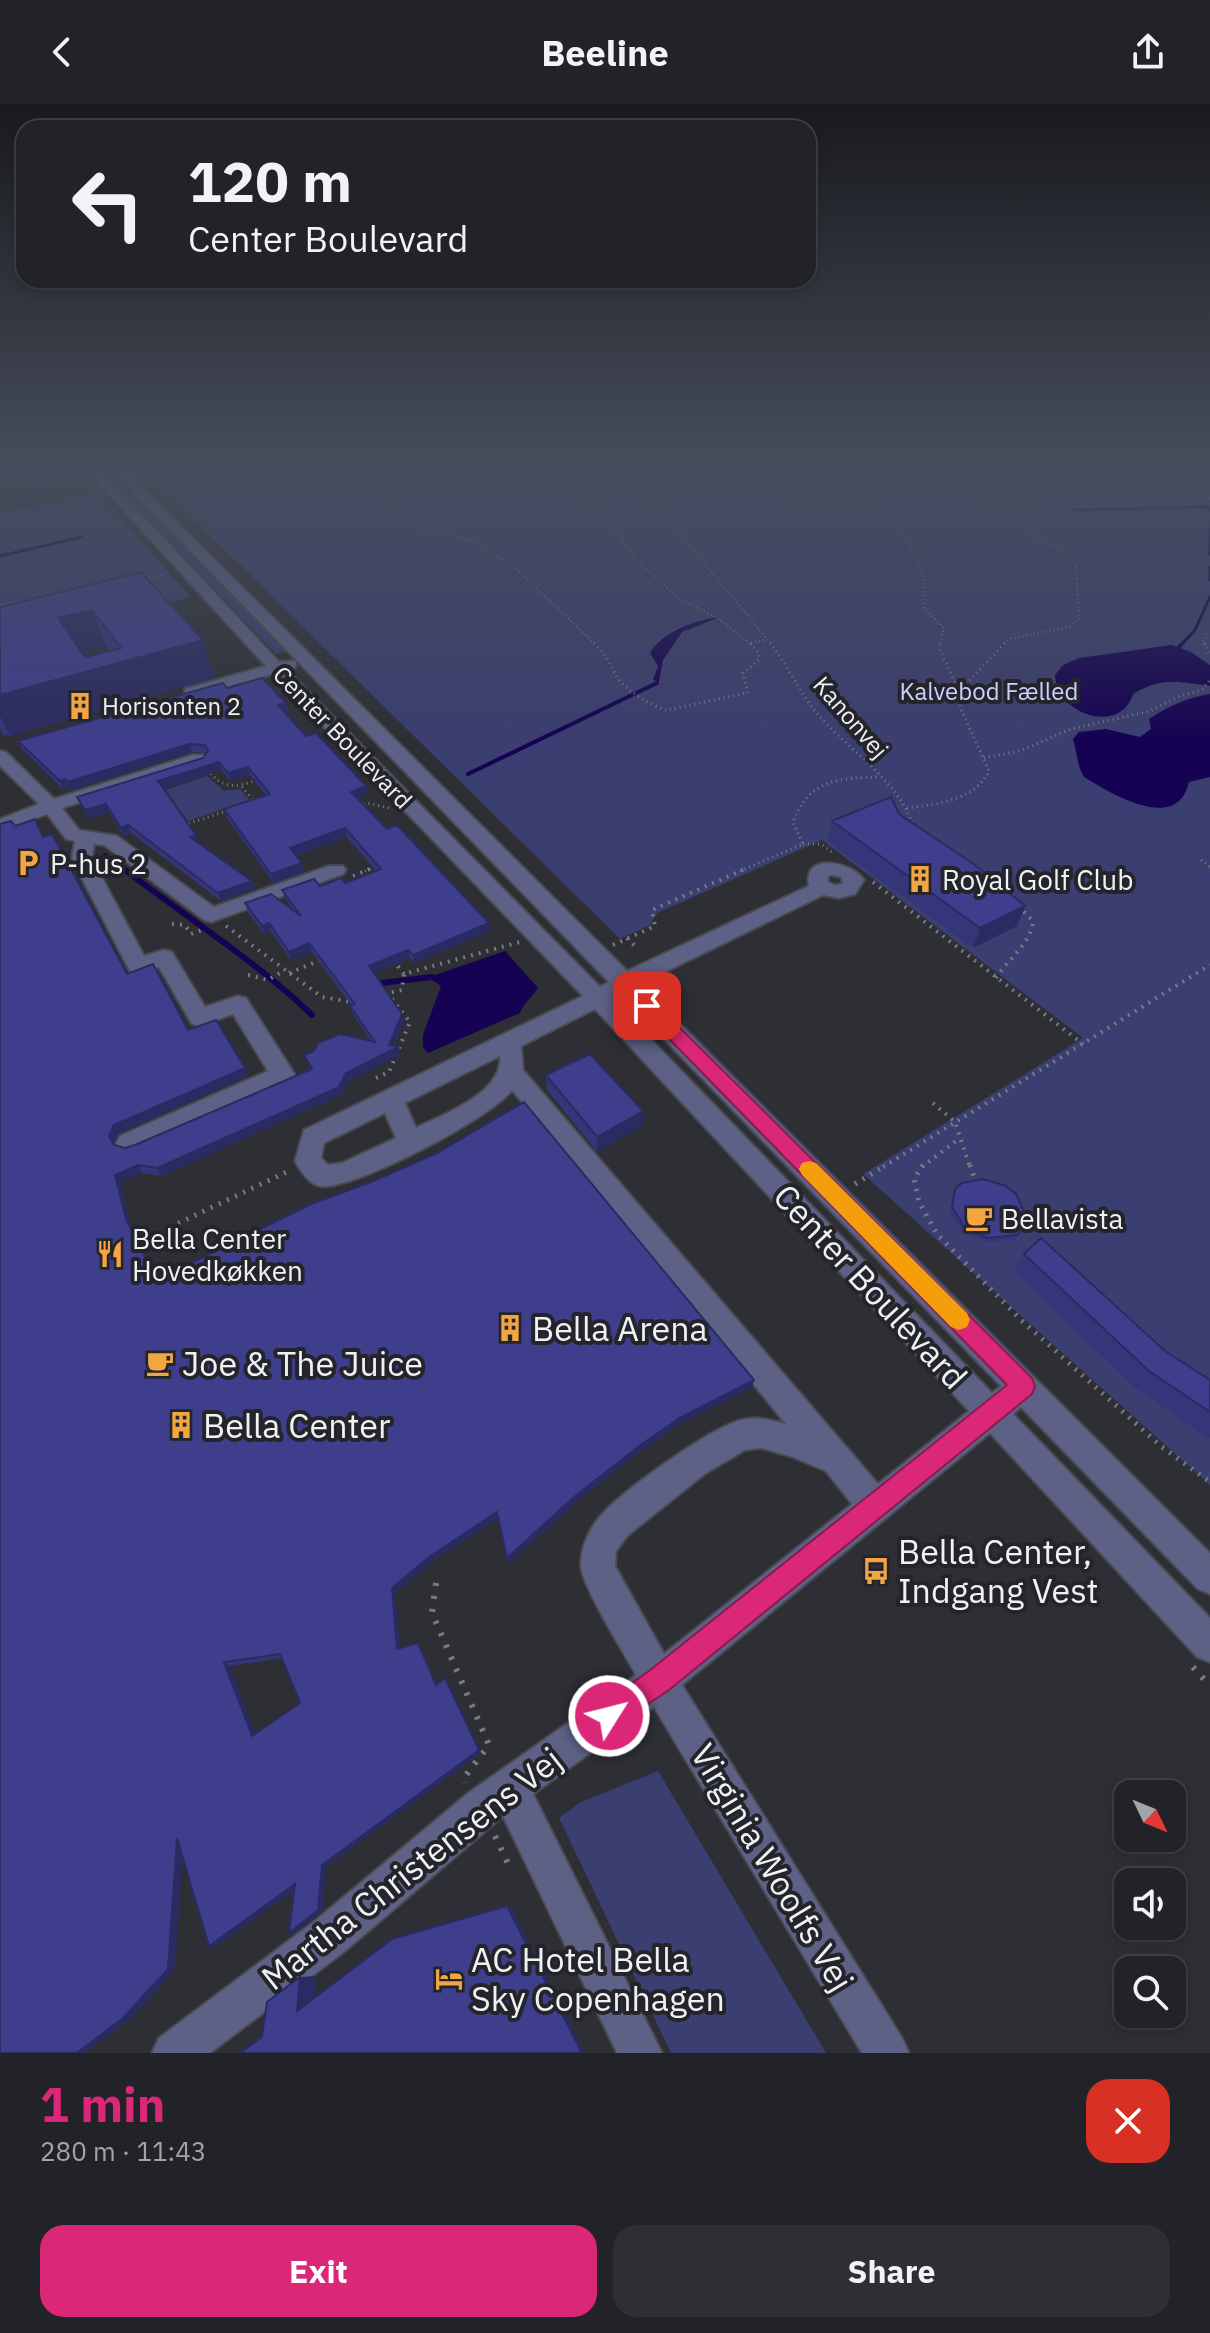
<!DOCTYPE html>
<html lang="en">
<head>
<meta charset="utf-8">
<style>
  :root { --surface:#222328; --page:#2e2f34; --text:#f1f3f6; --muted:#a2a4a8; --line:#3f4045; --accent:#db2777 }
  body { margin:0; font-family:"IBM Plex Sans",sans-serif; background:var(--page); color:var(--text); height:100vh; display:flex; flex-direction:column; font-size:30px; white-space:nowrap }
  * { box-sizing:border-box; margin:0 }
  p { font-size:26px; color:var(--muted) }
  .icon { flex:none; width:44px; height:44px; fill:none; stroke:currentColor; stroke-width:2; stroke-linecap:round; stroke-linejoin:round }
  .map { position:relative; height:1949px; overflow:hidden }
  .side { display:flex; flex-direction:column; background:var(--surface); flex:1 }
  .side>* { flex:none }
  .banner { position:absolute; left:16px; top:16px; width:800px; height:168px; border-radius:24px; box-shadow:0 4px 12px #0003,0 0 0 2px var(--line); background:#222328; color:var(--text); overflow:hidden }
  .needle { width:52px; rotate:133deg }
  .buttons { position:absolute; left:1114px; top:1676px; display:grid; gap:16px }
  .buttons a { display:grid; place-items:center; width:72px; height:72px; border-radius:16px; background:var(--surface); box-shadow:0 4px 12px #0003,0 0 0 2px var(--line); font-size:40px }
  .pin { position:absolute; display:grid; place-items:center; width:68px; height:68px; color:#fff; margin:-34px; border-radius:16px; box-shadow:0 4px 12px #0006 }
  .me { position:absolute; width:88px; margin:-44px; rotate:54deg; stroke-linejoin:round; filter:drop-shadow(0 0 6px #0008) }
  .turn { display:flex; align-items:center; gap:28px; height:168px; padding:0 40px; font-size:36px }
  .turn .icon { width:104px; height:104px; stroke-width:2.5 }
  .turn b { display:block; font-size:56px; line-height:68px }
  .round { display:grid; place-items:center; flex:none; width:84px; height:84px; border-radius:24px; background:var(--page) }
  .headline { display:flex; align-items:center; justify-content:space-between; height:136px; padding:0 40px }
  h1 { font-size:48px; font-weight:800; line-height:60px; color:var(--accent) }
  .button { display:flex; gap:16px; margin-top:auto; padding:16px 40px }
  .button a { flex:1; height:92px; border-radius:24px; background:var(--accent); color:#fff; font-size:32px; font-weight:800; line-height:92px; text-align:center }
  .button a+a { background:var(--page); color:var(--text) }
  header { display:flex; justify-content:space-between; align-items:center; height:104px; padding:0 40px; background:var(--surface); font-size:36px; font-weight:800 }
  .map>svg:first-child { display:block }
  .green { fill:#3b3e70 }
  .water { fill:#150252 }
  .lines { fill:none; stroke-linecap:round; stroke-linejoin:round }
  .stream-far2 { stroke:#150252; stroke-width:3 }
  .stream-far1 { stroke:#150252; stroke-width:4 }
  .stream { stroke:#150252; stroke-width:6 }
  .minor-casing { stroke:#494a50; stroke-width:4 }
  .path-far4 { stroke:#7a7b80; stroke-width:2; stroke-dasharray:1 3; stroke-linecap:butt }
  .path-far3 { stroke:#7a7b80; stroke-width:3; stroke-dasharray:1 4; stroke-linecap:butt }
  .path-far2 { stroke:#7a7b80; stroke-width:4; stroke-dasharray:2 6; stroke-linecap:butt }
  .path-far1 { stroke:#7a7b80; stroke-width:5; stroke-dasharray:2 7; stroke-linecap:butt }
  .path { stroke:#7a7b80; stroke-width:6; stroke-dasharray:3 10; stroke-linecap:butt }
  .minor { fill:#5d6185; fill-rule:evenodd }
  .wall { fill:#353579; fill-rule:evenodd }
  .shaded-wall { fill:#2b2b63 }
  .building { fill:#3e3e8d; stroke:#2b2b63; stroke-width:2; fill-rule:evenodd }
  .route { fill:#db2777; stroke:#8e194d; stroke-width:2 }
  .slow { fill:#f59e0b }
  .labels { text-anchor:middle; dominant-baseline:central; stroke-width:8; stroke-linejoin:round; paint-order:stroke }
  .far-park-label { font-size:24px; fill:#cbd1fe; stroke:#24252b }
  .far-poi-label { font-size:24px; fill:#f0f1f5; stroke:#24252b; text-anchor:start }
  .far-street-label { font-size:24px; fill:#f0f1f5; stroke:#24252b }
  .poi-label { font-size:28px; fill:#f0f1f5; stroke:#24252b; text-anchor:start }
  .near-street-label { font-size:34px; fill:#f0f1f5; stroke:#24252b }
  .near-poi-label { font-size:34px; fill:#f0f1f5; stroke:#24252b; text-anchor:start }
</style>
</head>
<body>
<header><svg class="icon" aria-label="back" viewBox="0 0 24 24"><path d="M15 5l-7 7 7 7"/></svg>Beeline<svg class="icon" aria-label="share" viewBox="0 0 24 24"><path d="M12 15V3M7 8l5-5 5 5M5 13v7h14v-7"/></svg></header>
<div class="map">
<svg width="1210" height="1949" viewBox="0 0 1210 1949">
  <rect width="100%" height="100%" fill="#2e2f35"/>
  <path class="green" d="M101 366H111L287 547 276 550Z
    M144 366H1210V1381L863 1070 1083 934 822 736 657 809 650 821 620 835Z
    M97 388 191 493 0 541V409Z
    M207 672 224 687 240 685 249 696 188 717 166 686Z
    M658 1667 664 1677 826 1949H671L559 1714 579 1699Z"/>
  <path class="water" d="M720 513 682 528 663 556 659 578 653 576 658 562 650 549C663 527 696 516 720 513Z
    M1172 541 1191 548 1210 561V582C1178 578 1163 572 1133 590 1120 632 1056 610 1055 571L1063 561 1079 554Z
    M1210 590V673L1189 678C1177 730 1112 690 1084 673 1077 662 1077 648 1073 635L1079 628 1106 625 1140 633 1151 625 1149 615C1169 602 1186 594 1210 590Z
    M505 847 538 884C532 894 524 898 520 909L428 949 423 943V931L441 882 432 876V872Z"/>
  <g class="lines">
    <path class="stream-far2" d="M1074 406 1208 403 1210 406
      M1210 425V450
      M0 452 82 433
      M1210 463V476
      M1181 541 1195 526 1210 493"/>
    <path class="stream-far1" d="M1179 543 1183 539
      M468 670 657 579
      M105 751 127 767"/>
    <path class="stream" d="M124 765C187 814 255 856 312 911
      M373 880 432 873"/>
    <g class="minor-casing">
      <path id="minor" d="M87 366H100L279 558 296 557V563L287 566 600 883 609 878 112 366H125L627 867 809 782C802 748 851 757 864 776L855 790 839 794 823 791 640 880 1210 1449V1490L1198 1485 1021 1303 1013 1310 1210 1514V1558L1197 1553 990 1329 682 1581 902 1934 909 1949H862L654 1603 533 1690 662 1949H617L503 1712 345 1847 210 1949H152L159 1934 315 1817 467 1690 636 1571C625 1550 581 1481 581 1461 581 1441 591 1421 606 1406 632 1381 705 1328 738 1317 755 1311 770 1316 786 1320L512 986C493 1013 352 1087 321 1082 309 1081 300 1066 295 1057L304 1026 583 892 273 570 191 593 185 591V585L266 562ZM832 771 841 773 843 780 835 781 828 778V772ZM621 891 1001 1282 992 1289 613 896ZM595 905 969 1307 878 1380 523 966 521 942ZM500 952C503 989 444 1010 416 1024L405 999ZM385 1009 396 1034 342 1059 328 1061 321 1054 324 1039ZM761 1344 793 1353 826 1367 852 1400 664 1550 615 1462 616 1447 628 1431 706 1369 745 1346Z
        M0 647 6 648 54 695 193 651H205L208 655 205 659 62 704 79 726 117 732 214 803 329 762H343L346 766 343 770 211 818 204 816 104 741 94 740 92 753 95 761 144 852 164 846 172 848 205 903 238 892 246 894 295 971 291 977 138 1046 129 1049 120 1046 116 1039 120 1032 268 967 233 910 200 922 192 920 159 863 138 869 130 867 75 761 72 753 75 737 66 735 47 710 0 728V715L39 700 0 662Z"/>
    </g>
    <path class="path-far4" d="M392 366 393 394 400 419 472 437 512 461 596 541
      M592 366 584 381 588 401 614 425 636 455 678 494 716 513 750 539
      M627 366 772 541
      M730 366C750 377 770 386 793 392 815 398 838 398 859 404 903 416 929 461 924 504L944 524 940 541
      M966 366 1004 398 1034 431 1068 451 1076 461 1079 515 1069 523 1009 535 1003 541
      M1113 366 1210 394
      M0 370 11 366
      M0 384 14 381
      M873 408 1108 402 1210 395
      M145 474 168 470
      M0 501 34 495
      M752 541 750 539 767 536
      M1205 541 1203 538 1210 528"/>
    <path class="path-far3" d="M594 539C610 554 610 565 621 578 631 590 651 601 666 606L748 589 743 569 759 556V549L750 539
      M770 539C787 560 798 586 815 607 847 646 896 673 913 721
      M1204 539 1210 552
      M959 587 1005 539
      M984 654 1020 647 1071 625 1150 607 1180 592 1202 586 1210 576
      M207 666C224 685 234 684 257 676
      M242 683 254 698
      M359 702 367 699 389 704
      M907 704C937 700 974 697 989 667L960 603 959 587 939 544 940 539
      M184 721 229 706
      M803 740H821L833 749
      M1201 756 1210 763
      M365 767 379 762
      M740 767 803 740 793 718C809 675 839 674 880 673"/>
    <path class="path-far2" d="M353 772 370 765
      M873 778 1083 940
      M172 820 185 821 191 830 202 826
      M226 822 322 893 353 898
      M627 834 635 842
      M613 841 655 822 652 806 745 765
      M393 856 404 870
      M289 869 321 856
      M248 871 268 876 285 866
      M996 874C1008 855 1031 840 1033 817L1020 804
      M384 890 402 886 404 870 520 838
      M376 974 389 968 410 918 388 890
      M933 999 955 1018 970 1063
      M883 1063 1210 861
      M922 1063 960 1034"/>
    <path class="path-far1" d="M923 1061 914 1075 919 1098 937 1130 1019 1214 1162 1343 1210 1378
      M970 1061 975 1076
      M855 1080 886 1061
      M170 1123 291 1066"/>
    <path class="path" d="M436 1479 432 1509 489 1641 463 1675 465 1679
      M1193 1563 1210 1582
      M495 1732 511 1766"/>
    <use href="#minor" class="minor"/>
  </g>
  <path class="wall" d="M11 366H43L49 384 12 368Z
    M141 468 214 574 10 632 3 631 0 625V503ZM106 542 110 547 85 553 82 549Z
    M227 584 286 599 288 606 284 608 306 632 367 690 357 694 387 725 489 819 490 827 414 859 410 854 374 869 403 918 394 942 400 951 348 977 341 991 161 1072 142 1069 120 1079 131 1123 157 1175 754 1276 752 1283 680 1319 638 1349 575 1399 508 1459 498 1414 431 1458 395 1489 400 1545 421 1544 436 1580 481 1649 326 1762 322 1807 294 1829H289L294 1786 215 1843 182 1752 175 1865 131 1914 84 1949H0L15 722 43 733 127 870 188 926 248 972 119 1029 114 1041 125 1044 135 1041 310 965 304 951 371 937 353 910 350 902 351 901 312 848 291 856 271 827 264 830 248 808 245 799 294 807 285 794 282 786 345 779 376 767 347 733 296 751 304 768 274 779 227 714 224 705 266 691 250 671 231 678 222 666 163 685 199 739 252 777 255 785 221 797 131 729 124 732 109 708 89 714 77 693 203 654 207 649 192 648 71 686 70 683 63 685 22 645 18 637ZM281 1554 300 1599 255 1630 230 1562Z
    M899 710 1017 822 973 844 828 737 832 717Z
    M546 971 643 1021 597 1048 547 986Z
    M955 1085 1025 1119 1014 1136 985 1138 962 1127 950 1108Z
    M1024 1150 1165 1247 1210 1276V1335L1134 1283 1014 1167Z"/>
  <path class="shaded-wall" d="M92 506 106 542 73 551 58 514Z
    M203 536 214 574 10 632 0 612V591Z
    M286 599 288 606 280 609 278 601Z
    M189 640 192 648 71 686 68 678Z
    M219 658 222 666 161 686 158 677Z
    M248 663 250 671 231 678 228 669Z
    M66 675 70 683 63 685 60 677Z
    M366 682 367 690 352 696 351 688Z
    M106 700 109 708 89 714 85 706Z
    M128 721 131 729 124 732 121 724Z
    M345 724 347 733 293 752 290 744Z
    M196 731 199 739 190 733Z
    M302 759 304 768 274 779 271 770Z
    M252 777 255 785 221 797 218 789Z
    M1025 802 1017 822 973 844 980 824Z
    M269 819 271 827 264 830 262 822Z
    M489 819 490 827 414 859 413 851Z
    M309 839 312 848 291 856 289 848Z
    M408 846 410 854 371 870 369 862Z
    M402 910 403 918 392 946 398 943 400 951 348 977 341 991 161 1072 157 1064 346 969 389 941Z
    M245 964 248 972 119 1029 113 1040 109 1032 114 1021Z
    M643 1007V1021L597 1048V1033Z
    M138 1061 142 1069 120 1079 131 1123 161 1183 126 1115 115 1071Z
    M754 1276 752 1283 680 1319 638 1349 575 1399 508 1459 507 1454 574 1393 639 1342 681 1313Z
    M497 1408 498 1414 431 1458 395 1489 400 1550 397 1545 392 1484 429 1453Z
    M224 1558 230 1562 257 1635 252 1632Z
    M445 1574 481 1649 326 1762 322 1807 294 1829H289L322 1761Z
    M177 1734 183 1736 175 1865 131 1914 84 1949H77Z
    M295 1780 300 1782 215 1843 209 1842Z
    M507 1802 512 1805 585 1949H582Z
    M316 1872 314 1904 297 1907 300 1873Z"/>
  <path class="building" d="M141 468 203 536 0 591V503ZM92 506 121 544 85 553 58 514Z
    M262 574 286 599 278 601 306 632 316 629 366 682 351 688 387 725 397 721 489 819 413 851 408 846 369 862 402 910 389 941 398 943 346 969 339 983 157 1064 138 1061 115 1071 126 1115 157 1176 309 1101 376 1076 437 1049 524 998 754 1276 681 1313 639 1342 574 1393 507 1454 497 1408 429 1453 392 1484 397 1545 418 1539 436 1581 445 1574 479 1646 322 1761 318 1806 289 1829 295 1780 209 1842 177 1734 168 1865 123 1914 77 1949H0V720L11 717 15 722 35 715 43 733 52 730 127 870 153 860 188 926 216 916 245 964 114 1021 109 1032 114 1041 125 1044 135 1041 312 965 304 951 314 947 318 939 340 930 375 938 350 902 355 900 309 839 289 848 269 819 262 822 245 799 271 790 301 812 282 786 314 775 320 782 341 774 345 779 381 765 345 724 290 744 302 759 271 770 224 705 270 690 248 663 228 669 219 658 158 677 196 731 190 733 252 777 218 789 128 721 121 724 106 700 85 706 77 693 203 654 208 647 205 641 189 640 68 678 66 675 60 677 18 637 223 579 227 584ZM280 1550 300 1599 252 1632 224 1558Z
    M891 693 899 710 975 761 1025 802 980 824 832 717Z
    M590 950 643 1007 597 1033 546 971Z
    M983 1075 1006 1082 1016 1090 1025 1110V1119L1017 1131 987 1134 964 1122 952 1103 955 1085 962 1079Z
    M1041 1134 1165 1247 1210 1276V1308L1149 1267 1024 1150Z
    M507 1802 582 1949H240L262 1933 267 1898 300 1873 297 1907 392 1835Z"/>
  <linearGradient id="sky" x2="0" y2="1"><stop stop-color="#191a1d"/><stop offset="0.57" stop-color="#464d5c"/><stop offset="1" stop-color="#464d5c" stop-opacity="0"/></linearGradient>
  <rect width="1210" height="639" fill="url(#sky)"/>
  <path class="route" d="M647 896 653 897 1032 1274 1035 1282 1032 1290 669 1586 609 1626 599 1622 595 1612 599 1602 649 1567 1007 1281 641 906 638 902 641 897Z"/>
  <path class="slow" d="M809 1057 816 1059 967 1209 970 1216 967 1223 959 1226 951 1223 802 1071 799 1065 802 1059Z"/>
  <defs>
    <g id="building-bare" transform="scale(2.16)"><path d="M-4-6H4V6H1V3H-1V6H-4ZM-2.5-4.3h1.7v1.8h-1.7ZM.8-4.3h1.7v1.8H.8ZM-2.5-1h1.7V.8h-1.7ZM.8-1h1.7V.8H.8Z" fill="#f2a541" stroke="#24252b" stroke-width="2.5" paint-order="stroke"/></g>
    <g id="parking-bare" transform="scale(2.16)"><path d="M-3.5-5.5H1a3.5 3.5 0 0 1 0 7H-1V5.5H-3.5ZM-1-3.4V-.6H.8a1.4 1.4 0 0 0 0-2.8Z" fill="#f2a541" stroke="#24252b" stroke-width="2.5" paint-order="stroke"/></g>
    <g id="cafe-bare" transform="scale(2.16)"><path d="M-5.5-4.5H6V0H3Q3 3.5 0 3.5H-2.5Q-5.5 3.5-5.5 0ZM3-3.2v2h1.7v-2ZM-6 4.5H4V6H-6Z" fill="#f2a541" stroke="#24252b" stroke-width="2.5" paint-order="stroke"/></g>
    <g id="restaurant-bare" transform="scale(2.16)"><path d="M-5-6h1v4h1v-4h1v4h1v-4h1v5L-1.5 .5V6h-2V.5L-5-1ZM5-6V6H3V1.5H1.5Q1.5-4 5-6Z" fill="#f2a541" stroke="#24252b" stroke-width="2.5" paint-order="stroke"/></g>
    <g id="bus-bare" transform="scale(2.16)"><path d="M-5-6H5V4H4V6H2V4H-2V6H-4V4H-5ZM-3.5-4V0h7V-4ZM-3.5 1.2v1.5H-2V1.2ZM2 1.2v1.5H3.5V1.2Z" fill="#f2a541" stroke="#24252b" stroke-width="2.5" paint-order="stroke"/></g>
    <g id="hotel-bare" transform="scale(2.16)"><path d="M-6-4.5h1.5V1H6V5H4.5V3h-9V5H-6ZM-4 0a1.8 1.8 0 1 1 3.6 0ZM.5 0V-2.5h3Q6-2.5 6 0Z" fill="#f2a541" stroke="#24252b" stroke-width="2.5" paint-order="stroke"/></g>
  </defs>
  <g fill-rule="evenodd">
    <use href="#building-bare" x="80" y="602"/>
    <use href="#parking-bare" x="28" y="759"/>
    <use href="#building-bare" x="920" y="775"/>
    <use href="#cafe-bare" x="979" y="1114"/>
    <use href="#restaurant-bare" x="110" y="1150"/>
    <use href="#building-bare" x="510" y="1224"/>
    <use href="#cafe-bare" x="160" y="1259"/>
    <use href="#building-bare" x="181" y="1321"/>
    <use href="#bus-bare" x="876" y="1467"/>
    <use href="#hotel-bare" x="449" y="1875"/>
  </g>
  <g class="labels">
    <g class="far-park-label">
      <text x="989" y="587">Kalvebod Fælled</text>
    </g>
    <g class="far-poi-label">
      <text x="102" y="602">Horisonten 2</text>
    </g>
    <g class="far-street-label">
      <text transform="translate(851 613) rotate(49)">Kanonvej</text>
      <text transform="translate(343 633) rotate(46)">Center Boulevard</text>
    </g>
    <g class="poi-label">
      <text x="50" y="759">P-hus 2</text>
      <text x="942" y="775">Royal Golf Club</text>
      <text x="1001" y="1114">Bellavista</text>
      <text x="132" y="1134">Bella Center<tspan x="132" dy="32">Hovedkøkken</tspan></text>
    </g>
    <g class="near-street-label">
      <text transform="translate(871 1182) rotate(47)">Center Boulevard</text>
      <text transform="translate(773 1763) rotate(59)">Virginia Woolfs Vej</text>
      <text transform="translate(411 1764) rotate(-38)">Martha Christensens Vej</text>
    </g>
    <g class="near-poi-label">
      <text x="532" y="1224">Bella Arena</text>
      <text x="182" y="1259">Joe &amp; The Juice</text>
      <text x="203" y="1321">Bella Center</text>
      <text x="898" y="1447">Bella Center,<tspan x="898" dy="39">Indgang Vest</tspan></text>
      <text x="471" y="1855">AC Hotel Bella<tspan x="471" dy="39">Sky Copenhagen</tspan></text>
    </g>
  </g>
</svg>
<div class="buttons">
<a><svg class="needle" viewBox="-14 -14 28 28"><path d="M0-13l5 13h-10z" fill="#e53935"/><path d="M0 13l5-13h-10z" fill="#a2a4a8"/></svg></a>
<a><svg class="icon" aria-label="sound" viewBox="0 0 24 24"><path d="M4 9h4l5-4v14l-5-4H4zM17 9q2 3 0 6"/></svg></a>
<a><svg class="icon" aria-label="search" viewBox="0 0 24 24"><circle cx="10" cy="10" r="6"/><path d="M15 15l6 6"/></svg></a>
</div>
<div class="pin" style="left:647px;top:902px;background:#d93025"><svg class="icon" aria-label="arrive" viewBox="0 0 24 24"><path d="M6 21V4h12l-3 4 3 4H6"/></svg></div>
<svg class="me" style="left:609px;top:1612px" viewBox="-20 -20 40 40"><circle r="17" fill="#db2777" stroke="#fff" stroke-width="3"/><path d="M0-11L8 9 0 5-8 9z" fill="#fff"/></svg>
<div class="banner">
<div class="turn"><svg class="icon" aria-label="left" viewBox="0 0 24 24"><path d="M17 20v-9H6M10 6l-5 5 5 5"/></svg><div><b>120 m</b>Center Boulevard</div></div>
</div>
</div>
<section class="side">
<div class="headline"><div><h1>1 min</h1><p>280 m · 11:43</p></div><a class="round" style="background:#d93025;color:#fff"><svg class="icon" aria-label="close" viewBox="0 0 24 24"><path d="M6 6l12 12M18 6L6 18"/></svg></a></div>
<div class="button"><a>Exit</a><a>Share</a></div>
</section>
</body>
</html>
